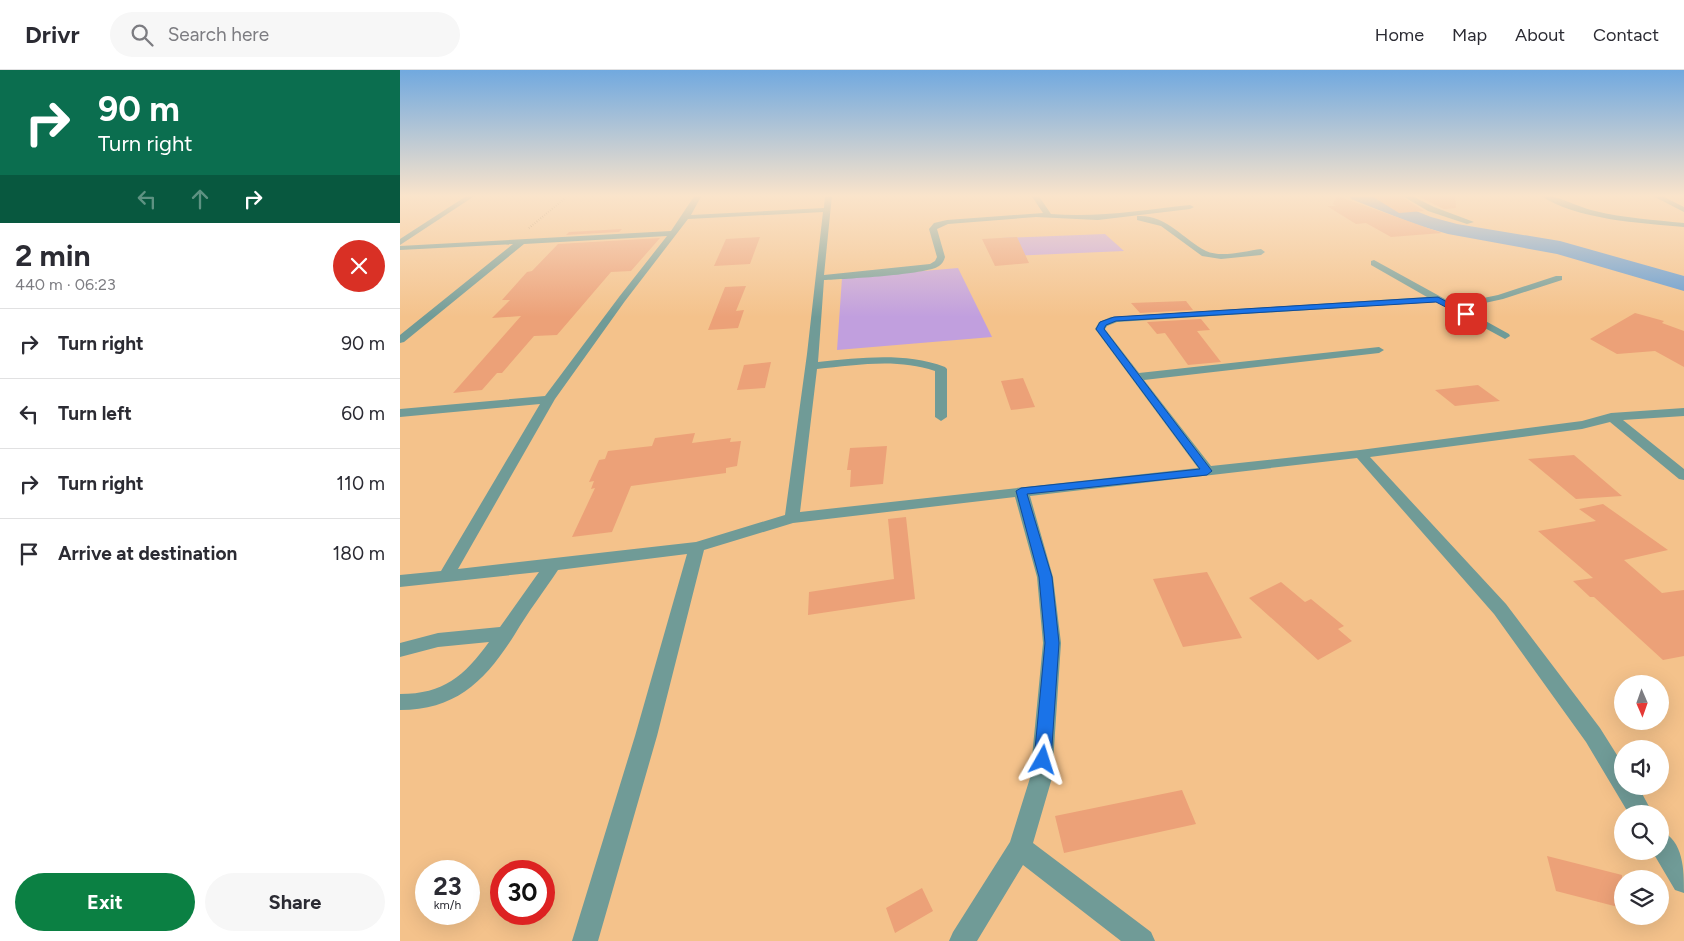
<!DOCTYPE html>
<html lang="en">
<head>
<meta charset="utf-8">
<style>
  :root { --surface:#fff; --page:#f7f7f7; --text:#2b2b33; --muted:#7c7c81; --line:#e1e1e2; --accent:#0b8043 }
  body { margin:0; font-family:Figtree,sans-serif; background:var(--page); color:var(--text); height:100vh; display:flex; flex-direction:column; font-size:19px; white-space:nowrap }
  * { box-sizing:border-box; margin:0 }
  p { font-size:16px; color:var(--muted) }
  .icon { flex:none; width:28px; height:28px; fill:none; stroke:currentColor; stroke-width:2; stroke-linecap:round; stroke-linejoin:round }
  .map { position:relative; flex:1; overflow:hidden }
  .drawer { display:flex; flex-direction:column; background:var(--surface); width:400px }
  .drawer>* { flex:none }
  .banner { background:#0b6e4f; color:#fff; overflow:hidden }
  .needle { width:32px; rotate:178deg }
  .buttons { position:absolute; left:1214px; top:605px; display:grid; gap:10px }
  .buttons a { display:grid; place-items:center; width:55px; height:55px; border-radius:50%; background:var(--surface); box-shadow:0 5px 20px #0002; font-size:25px }
  .speed { position:absolute; left:15px; top:790px; display:flex; gap:10px; font-size:25px; font-weight:700; text-align:center }
  .speed>* { display:grid; place-content:center; width:65px; height:65px; border-radius:50%; background:var(--surface); box-shadow:0 5px 20px #0002; line-height:1 }
  .speed small { font-size:12px; font-weight:400 }
  .speed .limit { border:8px solid #d22; background:#fff; color:#111 }
  .pin { position:absolute; display:grid; place-items:center; width:42px; height:42px; color:#fff; margin:-21px; border-radius:10px; box-shadow:0 2px 8px #0006 }
  .me { position:absolute; width:55px; margin:-28px; rotate:6deg; stroke-linejoin:round; filter:drop-shadow(0 0 4px #0008) }
  .turn { display:flex; align-items:center; gap:18px; height:105px; padding:0 15px; font-size:22px }
  .turn .icon { width:65px; height:65px; stroke-width:2.5 }
  .turn b { display:block; font-size:35px; line-height:42px }
  .lanes { display:flex; align-items:center; height:48px; padding:0 15px; background:#0003; justify-content:center; gap:25px; direction:ltr }
  .lanes .off { opacity:.35 }
  .round { display:grid; place-items:center; flex:none; width:52px; height:52px; border-radius:26px; background:var(--page) }
  .headline { display:flex; align-items:center; justify-content:space-between; height:85px; padding:0 15px }
  h1 { font-size:30px; font-weight:700; line-height:38px }
  .cta { display:flex; gap:10px; margin-top:auto; padding:10px 15px }
  .cta a { flex:1; height:58px; border-radius:30px; background:var(--accent); color:#fff; font-size:20px; font-weight:700; line-height:58px; text-align:center }
  .cta a+a { background:var(--page); color:var(--text) }
  ul { padding:0; list-style:none }
  li { display:flex; align-items:center; gap:15px; height:70px; padding:0 15px; border-top:1px solid var(--line) }
  li div { flex:1 }
  li b { display:block; font-size:19px }
  li em { font-style:normal }
  header { display:flex; align-items:center; gap:30px; box-sizing:border-box; height:70px; padding:0 25px; background:var(--surface); border-bottom:1px solid var(--line) }
  header strong { font-size:24px }
  nav { display:flex; gap:28px; margin-inline-start:auto; font-size:18px }
  .search { width:350px; height:45px; background:var(--page); display:flex; align-items:center; gap:12px; box-sizing:border-box; padding:0 18px; border-radius:28px; color:var(--muted); font-size:19px }
  main { display:flex; flex:1; min-height:0 }
  .map>svg:first-child { display:block }
  .green { fill:#c19fde }
  .lines { fill:none; stroke-linecap:round; stroke-linejoin:round }
  .river { fill:#5e99d2; fill-rule:evenodd }
  .building { fill:#eca178 }
  .path { stroke:#937149; stroke-width:2; stroke-dasharray:0.5 2; stroke-linecap:butt }
  .minor { fill:#709b97; fill-rule:evenodd }
  .route { fill:#1a73e8; stroke:#114b97 }
</style>
</head>
<body>
<header>
<strong>Drivr</strong>
<div class="search"><svg class="icon" aria-label="search" viewBox="0 0 24 24"><circle cx="10" cy="10" r="6"/><path d="M15 15l6 6"/></svg>Search here</div>
<nav><a>Home</a><a>Map</a><a>About</a><a>Contact</a></nav>
</header>
<main>
<section class="drawer">
<div class="banner">
<div class="turn"><svg class="icon" aria-label="right" viewBox="0 0 24 24"><path d="M7 20v-9h11M14 6l5 5-5 5"/></svg><div><b>90 m</b>Turn right</div></div>
<div class="lanes"><svg class="icon off" aria-label="left" viewBox="0 0 24 24"><path d="M17 20v-9H6M10 6l-5 5 5 5"/></svg><svg class="icon off" aria-label="ahead" viewBox="0 0 24 24"><path d="M12 20V5M6 11l6-6 6 6"/></svg><svg class="icon" aria-label="right" viewBox="0 0 24 24"><path d="M7 20v-9h11M14 6l5 5-5 5"/></svg></div>
</div>
<div class="headline"><div><h1>2 min</h1><p>440 m · 06:23</p></div><a class="round" style="background:#d93025;color:#fff"><svg class="icon" aria-label="close" viewBox="0 0 24 24"><path d="M6 6l12 12M18 6L6 18"/></svg></a></div>
<ul>
<li><svg class="icon" aria-label="right" viewBox="0 0 24 24"><path d="M7 20v-9h11M14 6l5 5-5 5"/></svg><div><b>Turn right</b></div><em>90 m</em></li>
<li><svg class="icon" aria-label="left" viewBox="0 0 24 24"><path d="M17 20v-9H6M10 6l-5 5 5 5"/></svg><div><b>Turn left</b></div><em>60 m</em></li>
<li><svg class="icon" aria-label="right" viewBox="0 0 24 24"><path d="M7 20v-9h11M14 6l5 5-5 5"/></svg><div><b>Turn right</b></div><em>110 m</em></li>
<li><svg class="icon" aria-label="arrive" viewBox="0 0 24 24"><path d="M6 21V4h12l-3 4 3 4H6"/></svg><div><b>Arrive at destination</b></div><em>180 m</em></li>
</ul>
<div class="cta"><a>Exit</a><a>Share</a></div>
</section>
<div class="map">
<svg width="1284" height="871" viewBox="0 0 1284 871">
  <rect width="100%" height="100%" fill="#f4c28b"/>
  <path class="green" d="M705 164 724 181 611 186 601 168Z
    M558 198 592 267 437 280 442 208Z"/>
  <g class="lines">
    <path class="river" d="M949 125H976L1031 147 1057 154 1160 171 1284 206V221L1157 184 1048 164 1017 155 951 129Z"/>
  </g>
  <path class="building" d="M970 125H999L1024 141 999 143Z
    M1015 125H1055L1056 138 1044 139Z
    M937 126 1042 163 991 167 966 153 956 154 927 136H936L933 134Z
    M222 159 219 162 166 165 169 162Z
    M360 167 350 194 314 196 326 169Z
    M617 167 629 193 595 196 582 169Z
    M260 168 231 201 211 202 157 265 134 266 102 303H97L82 320 53 323 121 246 92 248 110 230H102L127 202 132 201 158 174Z
    M346 216 336 241 344 240 338 258 308 260 325 217Z
    M786 231 793 240 740 243 731 233Z
    M1235 243 1264 251 1262 253 1284 261V297L1255 281 1217 284 1190 269Z
    M801 249 810 260 797 261 821 292 788 295 765 263 757 264 747 252Z
    M371 292 365 318 337 320 344 295Z
    M623 308 635 337 611 340 601 311Z
    M1078 315 1100 331 1055 336 1035 320Z
    M295 363 292 373 331 368 330 372 341 371 337 396 326 398V403L231 416 212 462 172 467 195 418 191 419 194 411 189 412 199 390 205 389 208 381 252 376 255 368Z
    M487 376 483 414 450 417 451 400H447L450 378Z
    M1174 385 1222 426 1176 429 1128 389Z
    M1203 434 1268 480 1224 490 1262 523 1284 520V586L1263 590 1194 527H1190L1173 511 1193 508 1138 461 1196 451 1179 439Z
    M506 447 515 529 408 545 409 522 494 509 488 449Z
    M807 502 842 568 783 577 753 509Z
    M881 512 905 532 911 529 944 556 938 559 952 571 918 590 849 528Z
    M782 720 796 754 664 783 655 746Z
    M1147 786 1222 805V838L1156 821Z
    M522 818 533 841 495 863 486 838Z"/>
  <g class="lines">
    <path class="path" d="M129 158 169 125"/>
    <path class="minor" d="M68 125H76L0 175V169Z
      M295 125H302L291 145 424 138 425 125H432L424 205 530 194 535 191 537 187 529 159 534 153 547 150 643 143 631 125H638L651 144C698 148 743 140 790 135L794 137 790 139 698 150 636 147 548 154 537 159 545 187C544 191 542 194 539 196 526 205 444 209 424 210L418 292C461 288 503 282 545 297L547 299V347L541 351 535 347V301C497 288 456 295 417 299L400 442 798 398 695 259 699 252 711 247 1027 227 971 195V191L974 190 1054 234 1098 225 1156 206H1162V210L1103 229 1062 238 1109 264 1110 266 1105 269 1037 232 717 252 707 256 705 259 739 303 979 277 984 280 979 283 744 310 811 396 960 380 1182 351 1211 343 1284 338V346L1223 350 1284 399V410L1279 409 1210 352 1182 359 970 387 1106 534 1200 658 1222 693V716H1238L1253 744H1229L1186 672 1094 544 957 388 630 426 653 507 661 573 652 708 633 773 751 862 755 871H721L623 795 577 871H549L553 862 610 772 630 708 643 573 637 507 615 427 393 453 304 480 257 666 198 871H172L235 666 287 484 158 500C144 521 128 542 115 564 86 610 57 640 0 640V624C44 624 64 606 89 572L38 577 0 587V573L38 563 100 557 139 502 0 517V505L41 501 140 334 0 347V339L145 326 219 227 267 166 124 174 4 272 0 273V265L113 174 0 180V176L271 161ZM423 142 407 284 385 445 296 472 58 499 155 329 225 231 288 149Z
      M1001 125H1010L1034 137 1074 152 1067 154 1028 141Z
      M1140 125C1158 125 1177 137 1195 141 1224 148 1254 150 1284 153V157C1241 153 1176 150 1140 125Z
      M1251 125H1260L1284 137V142Z
      M737 146C766 144 783 169 806 181 821 188 846 181 861 179L865 182 861 185 821 189 802 186 761 156 737 150Z
      M1260 760C1284 771 1284 800 1284 823L1275 820 1252 781H1260Z"/>
  </g>
  <linearGradient id="sky" x2="0" y2="1"><stop stop-color="#71a9df"/><stop offset="0.51" stop-color="#fae4cb"/><stop offset="1" stop-color="#fae4cb" stop-opacity="0"/></linearGradient>
  <rect width="1284" height="247" fill="url(#sky)"/>
  <path class="route" d="M1038 227 1069 244 1063 246 1036 232 716 251 706 255 704 259 812 401 807 405 627 424 652 507 659 573 651 690 648 695 643 698 637 695 634 690 645 573 639 507 616 421 621 418 800 399 696 259 700 252 714 247Z"/>
</svg>
<div class="buttons">
<a><svg class="needle" viewBox="-14 -14 28 28"><path d="M0-13l5 13h-10z" fill="#e53935"/><path d="M0 13l5-13h-10z" fill="#7c7c81"/></svg></a>
<a><svg class="icon" aria-label="sound" viewBox="0 0 24 24"><path d="M4 9h4l5-4v14l-5-4H4zM17 9q2 3 0 6"/></svg></a>
<a><svg class="icon" aria-label="search" viewBox="0 0 24 24"><circle cx="10" cy="10" r="6"/><path d="M15 15l6 6"/></svg></a>
<a><svg class="icon" aria-label="layers" viewBox="0 0 24 24"><path d="M12 4l9 5-9 5-9-5zM3 14l9 5 9-5"/></svg></a>
</div>
<div class="speed"><div>23<small>km/h</small></div><div class="limit">30</div></div>
<div class="pin" style="left:1066px;top:244px;background:#d93025"><svg class="icon" aria-label="arrive" viewBox="0 0 24 24"><path d="M6 21V4h12l-3 4 3 4H6"/></svg></div>
<svg class="me" style="left:643px;top:690px" viewBox="-20 -20 40 40"><path d="M0-17L14 15 0 8-14 15z" fill="#1a73e8" stroke="#fff" stroke-width="4"/></svg>
</div>
</main>
</body>
</html>
